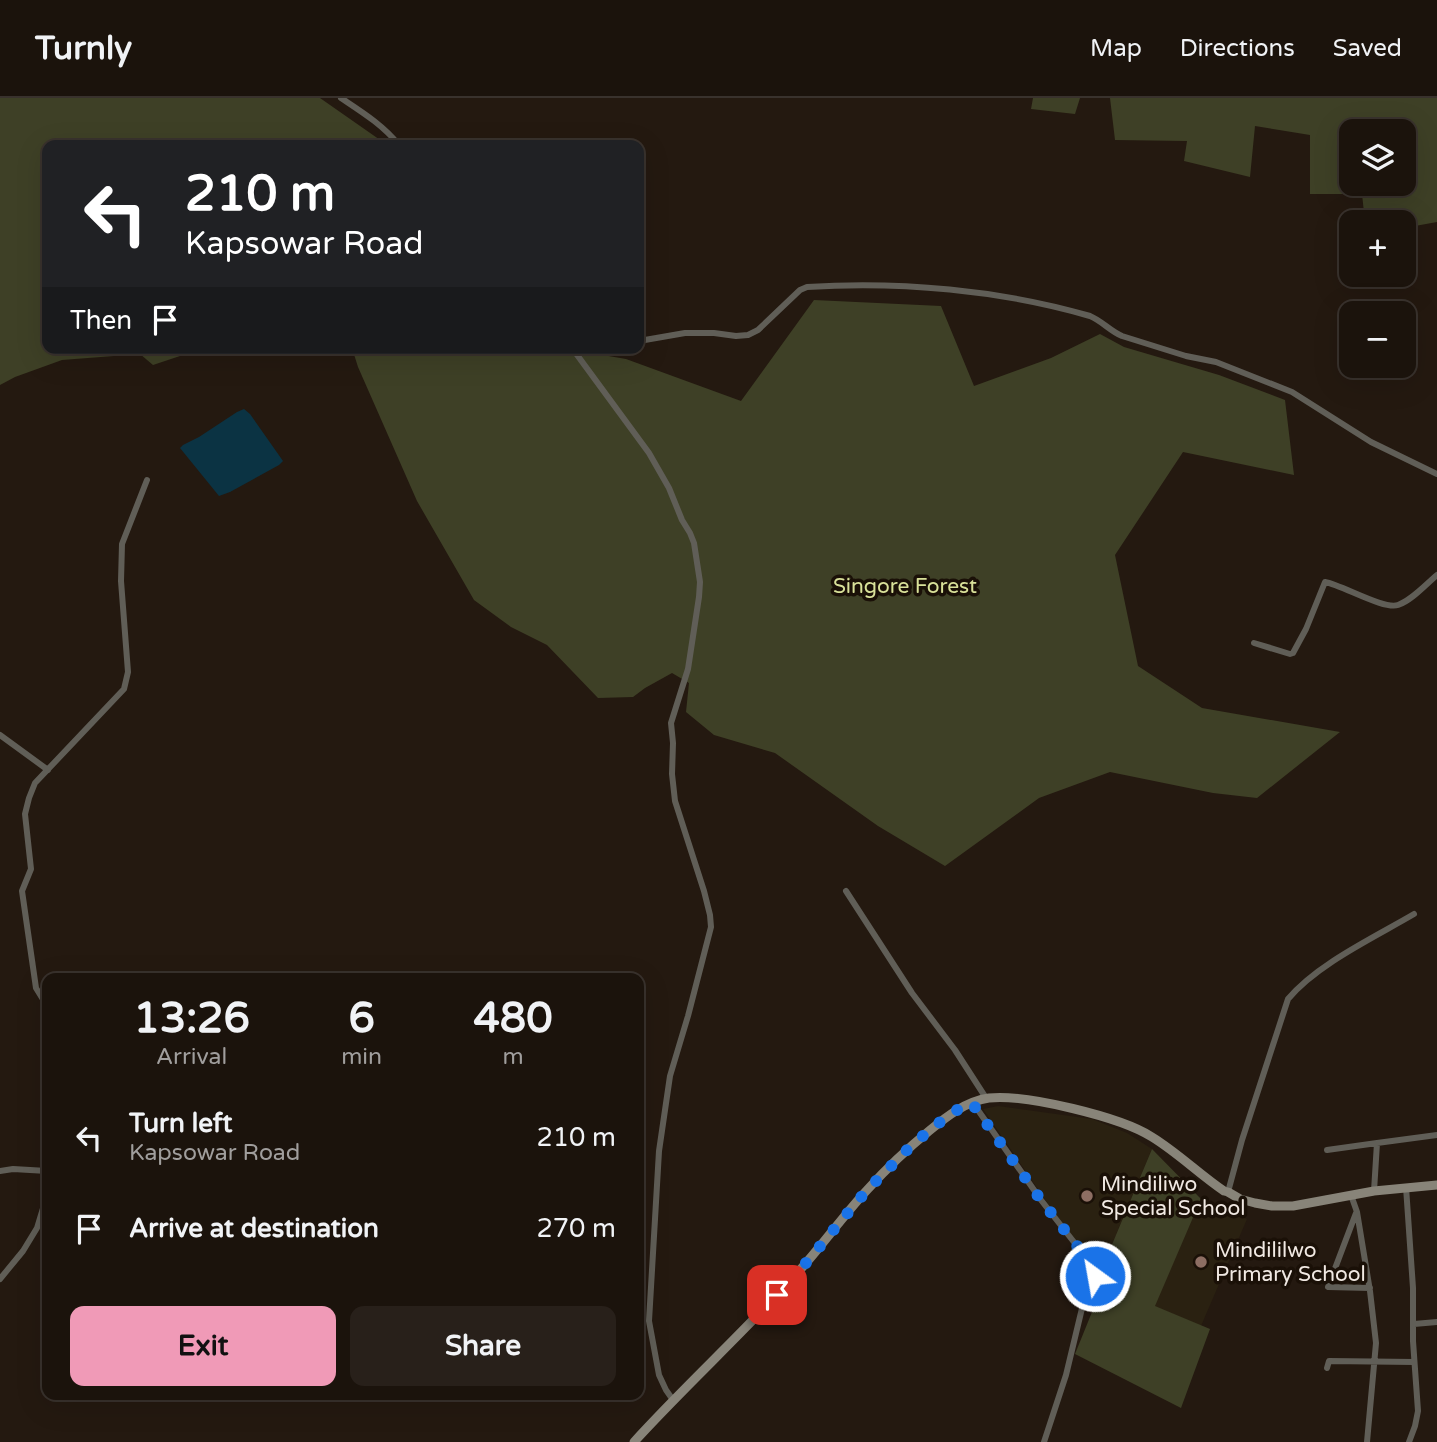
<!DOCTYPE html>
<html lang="en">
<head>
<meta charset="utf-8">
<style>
  :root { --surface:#1b130c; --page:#28201a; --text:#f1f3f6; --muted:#a09e9d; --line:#39322d; --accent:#f09ab7 }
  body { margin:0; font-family:"Varela Round",sans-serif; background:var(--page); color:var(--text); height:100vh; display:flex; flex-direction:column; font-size:26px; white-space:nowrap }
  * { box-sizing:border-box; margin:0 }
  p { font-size:23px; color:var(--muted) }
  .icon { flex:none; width:38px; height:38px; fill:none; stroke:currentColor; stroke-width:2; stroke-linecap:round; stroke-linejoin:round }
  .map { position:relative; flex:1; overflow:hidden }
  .drawer { position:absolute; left:42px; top:875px; width:602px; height:427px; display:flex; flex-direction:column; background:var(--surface); border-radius:14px; box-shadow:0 7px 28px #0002,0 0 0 2px var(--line) }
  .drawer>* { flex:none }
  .hud { position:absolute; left:42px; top:42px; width:602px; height:214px; border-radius:14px; box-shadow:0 7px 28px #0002,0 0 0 2px var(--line); background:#202124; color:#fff; overflow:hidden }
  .fabs { position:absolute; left:1339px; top:21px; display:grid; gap:14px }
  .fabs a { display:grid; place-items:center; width:77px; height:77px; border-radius:14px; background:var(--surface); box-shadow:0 7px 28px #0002,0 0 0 2px var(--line); font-size:35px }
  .pin { position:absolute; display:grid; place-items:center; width:60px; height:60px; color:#fff; margin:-30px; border-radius:14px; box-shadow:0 4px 10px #0006 }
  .me { position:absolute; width:77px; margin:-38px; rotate:328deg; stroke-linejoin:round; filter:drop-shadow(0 0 5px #0008) }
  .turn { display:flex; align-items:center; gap:24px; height:147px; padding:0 28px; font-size:32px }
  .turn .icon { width:91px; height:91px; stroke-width:2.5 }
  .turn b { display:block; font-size:49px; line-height:60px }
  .then { display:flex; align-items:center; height:66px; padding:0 28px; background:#0003; gap:14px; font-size:26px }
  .eta { display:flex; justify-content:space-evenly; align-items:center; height:119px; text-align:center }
  .eta b { font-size:42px; font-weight:700; line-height:49px }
  .action { display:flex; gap:14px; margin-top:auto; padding:14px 28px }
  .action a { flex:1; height:80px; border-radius:14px; background:var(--accent); color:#111; font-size:28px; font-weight:700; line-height:80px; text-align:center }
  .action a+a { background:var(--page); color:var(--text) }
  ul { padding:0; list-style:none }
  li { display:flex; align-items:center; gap:21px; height:91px; padding:0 28px }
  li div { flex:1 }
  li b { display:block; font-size:26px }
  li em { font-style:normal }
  header { display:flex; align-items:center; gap:42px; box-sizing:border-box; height:98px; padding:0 35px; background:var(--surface); border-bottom:2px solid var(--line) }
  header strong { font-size:33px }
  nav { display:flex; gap:38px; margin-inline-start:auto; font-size:24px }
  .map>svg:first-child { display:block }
  .education { fill:#2a2111 }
  .green { fill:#3e4026; fill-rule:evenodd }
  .water { fill:#0b3343 }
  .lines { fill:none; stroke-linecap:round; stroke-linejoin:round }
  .minor { stroke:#605e57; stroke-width:6 }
  .secondary { stroke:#888479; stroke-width:9 }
  .route { stroke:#1a73e8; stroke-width:12; stroke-dasharray:0 21.6 }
  .education-dot { fill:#8d6e63; stroke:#1a1007; stroke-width:2.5 }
  .labels { text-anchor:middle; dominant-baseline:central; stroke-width:7; stroke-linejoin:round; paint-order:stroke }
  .park-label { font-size:21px; fill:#d9e199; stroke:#1a1007 }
  .poi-label { font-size:21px; fill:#f1e9e3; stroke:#1a1007; text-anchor:start }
</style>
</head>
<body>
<header>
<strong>Turnly</strong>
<nav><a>Map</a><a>Directions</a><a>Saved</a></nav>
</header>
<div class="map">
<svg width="1437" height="1344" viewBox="0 0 1437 1344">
  <rect width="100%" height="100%" fill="#241910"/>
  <path class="education" d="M998 1008 1092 1021 1127 1035 1152 1051 1108 1156 1101 1166 1087 1157 1057 1119 983 1011Z
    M1201 1101 1247 1121 1201 1228 1154 1208Z"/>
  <path class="green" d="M0 0H320L383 44 386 47H47V250H188L186 256 153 267 140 256 62 262 15 279 0 287Z
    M1033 0H1080L1075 16 1031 11Z
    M1110 0H1437V124L1404 130V124H1365L1362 96H1310V37L1255 28 1250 79 1184 63 1187 43 1115 42ZM1404 33V86H1351V33Z
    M814 202 941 208 974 288 1051 260 1100 236 1124 249 1219 277 1285 302 1294 377 1183 354 1115 457 1138 568 1202 610 1340 634 1257 700 1213 695 1110 674 1039 700 945 768 878 728 775 655 714 637 686 614 689 585 672 575 645 590 633 599 598 600 547 547 511 529 474 502 417 403 358 269 352 250H562L626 261 741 303Z
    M1152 1051 1201 1101 1155 1208 1210 1231 1181 1310 1075 1256 1109 1172 1101 1166 1108 1156Z"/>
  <path class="water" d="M244 311 250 316 283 363 279 367 230 394 219 398 180 350 183 347 199 339 237 314Z"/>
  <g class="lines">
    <path class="minor" d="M341 0C362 14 383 27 399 47
      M639 243 685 235H714L736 238 748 237 758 232 800 192 807 189C899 183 1001 192 1090 218 1102 223 1110 233 1122 238L1186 258 1216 264 1292 294 1371 344 1437 376
      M572 250 649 355 669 390 682 422 690 435 694 445 700 484 699 499 688 571 671 625 673 645 672 676 675 703 704 793 710 817 711 829 688 918 670 978 659 1053 649 1223 659 1277 666 1292 673 1302
      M1254 545 1290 556 1293 555 1306 531 1325 484C1342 487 1384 512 1398 507 1412 502 1425 487 1437 477
      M0 637 48 672
      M846 793 912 895 955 952 986 1000
      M47 908 36 890 22 793 31 771 25 716 29 700 35 685 124 591 128 574 121 483 122 446 147 382
      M973 1005 1041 1102 1095 1171V1178L1084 1202 1066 1277 1044 1344
      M1327 1052 1377 1045
      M0 1073 13 1071 47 1073
      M1406 1089 1413 1190V1243L1418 1313 1415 1328 1409 1344
      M1374 1093 1377 1045 1437 1037
      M1228 1094 1242 1042 1288 901C1317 866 1375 839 1414 816
      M1351 1097 1357 1114 1370 1193 1376 1245 1367 1344
      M1356 1115 1328 1189 1370 1190
      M0 1181 23 1153 37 1130 47 1097
      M1414 1226 1437 1224
      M1327 1270 1329 1263 1414 1264"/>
    <path class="secondary" d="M634 1344C684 1289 739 1239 789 1184 817 1155 840 1121 868 1091 887 1070 907 1051 929 1033 946 1019 966 1003 989 1000 1026 996 1121 1019 1152 1039 1178 1055 1199 1076 1224 1093L1228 1094 1240 1101 1255 1105 1272 1108H1293L1374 1093 1437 1087"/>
  </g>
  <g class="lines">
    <path class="route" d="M777 1197 790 1184 867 1092 912 1047 951 1015 972 1005 1041 1102 1095 1171V1178"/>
  </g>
  <g class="education-dot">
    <circle cx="1087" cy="1098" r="7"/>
    <circle cx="1201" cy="1164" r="7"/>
  </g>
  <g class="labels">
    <g class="park-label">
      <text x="905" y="488">Singore Forest</text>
    </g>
    <g class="poi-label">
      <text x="1101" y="1086">Mindiliwo<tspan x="1101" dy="24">Special School</tspan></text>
      <text x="1215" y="1152">Mindililwo<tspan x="1215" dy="24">Primary School</tspan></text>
    </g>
  </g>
</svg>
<div class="fabs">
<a><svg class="icon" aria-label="layers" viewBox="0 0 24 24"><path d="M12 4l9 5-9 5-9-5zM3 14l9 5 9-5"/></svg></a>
<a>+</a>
<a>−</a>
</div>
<div class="pin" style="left:777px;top:1197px;background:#d93025"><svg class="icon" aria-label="arrive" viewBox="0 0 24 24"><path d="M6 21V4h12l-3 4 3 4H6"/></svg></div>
<svg class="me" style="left:1095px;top:1178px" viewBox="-20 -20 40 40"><circle r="17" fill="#1a73e8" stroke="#fff" stroke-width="3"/><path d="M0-11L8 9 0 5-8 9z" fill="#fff"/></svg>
<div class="hud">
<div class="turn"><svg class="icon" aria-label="left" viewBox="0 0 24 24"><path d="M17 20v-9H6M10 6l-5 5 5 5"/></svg><div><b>210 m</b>Kapsowar Road</div></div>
<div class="then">Then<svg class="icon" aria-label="arrive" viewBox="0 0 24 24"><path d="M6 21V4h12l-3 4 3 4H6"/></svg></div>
</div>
<section class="drawer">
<div class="eta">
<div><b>13:26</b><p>Arrival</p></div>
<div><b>6</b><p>min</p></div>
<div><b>480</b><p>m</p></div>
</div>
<ul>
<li><svg class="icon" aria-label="left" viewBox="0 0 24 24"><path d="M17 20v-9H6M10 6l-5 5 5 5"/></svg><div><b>Turn left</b><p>Kapsowar Road</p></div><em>210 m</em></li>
<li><svg class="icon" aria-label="arrive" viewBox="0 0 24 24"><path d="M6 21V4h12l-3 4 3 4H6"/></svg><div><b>Arrive at destination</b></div><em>270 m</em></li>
</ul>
<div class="action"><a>Exit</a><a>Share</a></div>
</section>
</div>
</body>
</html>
